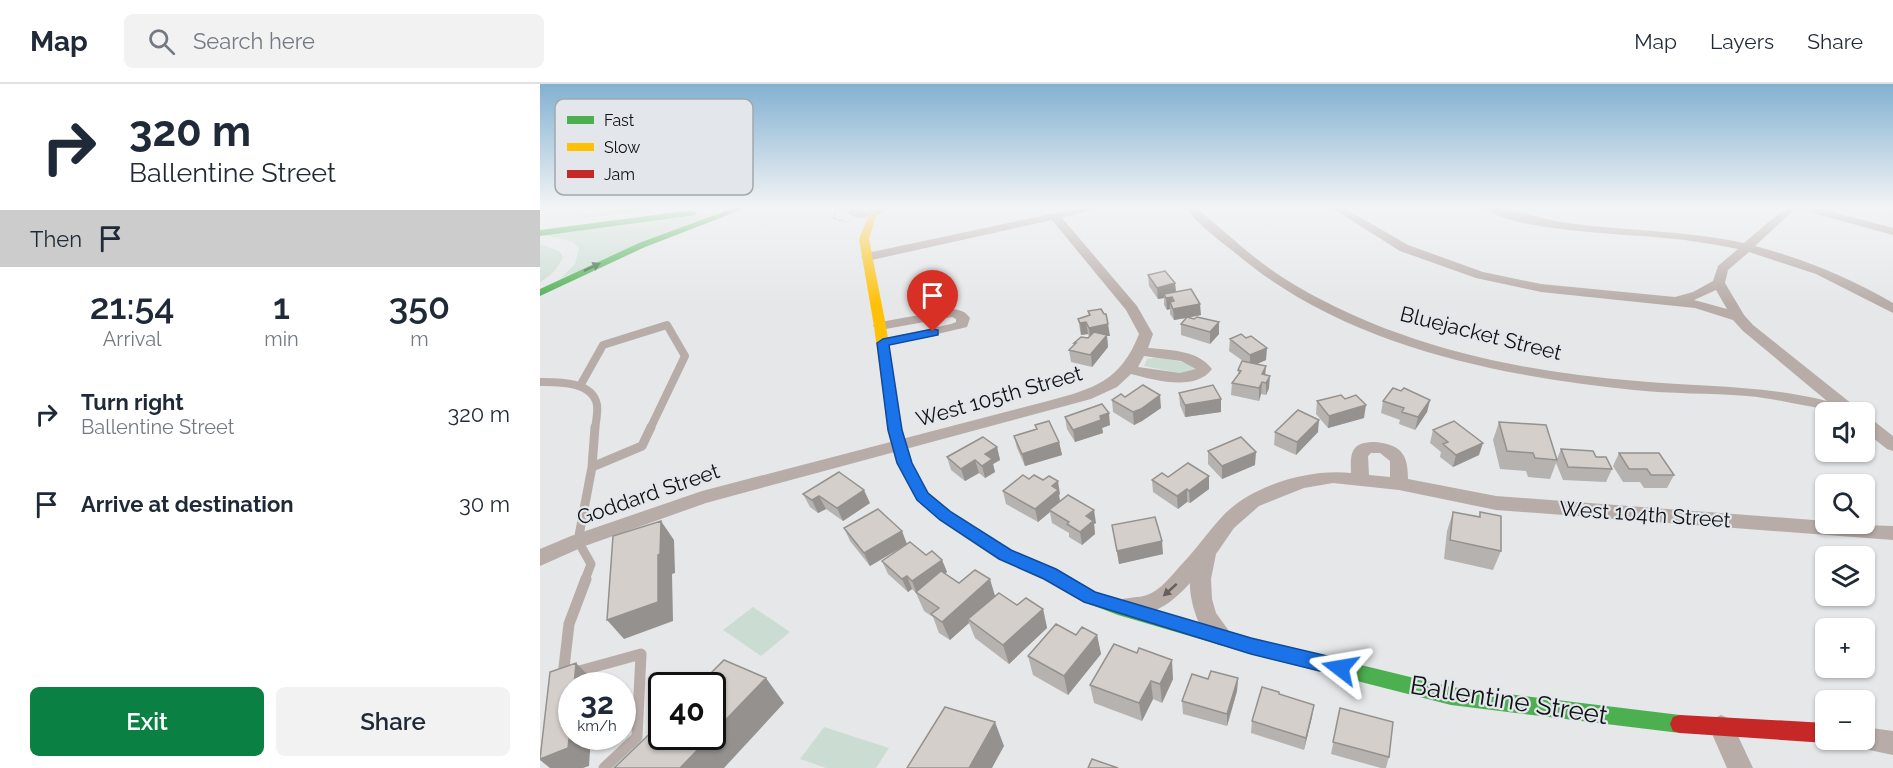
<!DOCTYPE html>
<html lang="en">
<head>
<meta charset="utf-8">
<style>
  :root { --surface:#fff; --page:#f2f2f3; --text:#1f2937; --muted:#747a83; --line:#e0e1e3; --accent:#0b8043 }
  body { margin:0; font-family:Raleway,sans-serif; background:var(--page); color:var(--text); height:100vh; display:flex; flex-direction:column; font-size:22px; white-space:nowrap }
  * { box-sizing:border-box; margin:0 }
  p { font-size:20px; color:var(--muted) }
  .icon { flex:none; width:33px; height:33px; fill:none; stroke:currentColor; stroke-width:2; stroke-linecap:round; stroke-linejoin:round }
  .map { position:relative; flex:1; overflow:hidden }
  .drawer { display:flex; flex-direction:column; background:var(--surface); width:540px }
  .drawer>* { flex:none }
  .hud { background:#fff; color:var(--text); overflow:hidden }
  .fabs { position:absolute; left:1275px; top:318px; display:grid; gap:12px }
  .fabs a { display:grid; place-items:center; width:60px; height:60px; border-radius:9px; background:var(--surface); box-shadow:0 2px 4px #0004; font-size:30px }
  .speed { position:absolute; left:18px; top:588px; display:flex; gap:12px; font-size:30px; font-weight:700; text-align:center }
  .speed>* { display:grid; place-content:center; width:78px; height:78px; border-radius:50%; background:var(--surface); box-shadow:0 2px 4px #0004; line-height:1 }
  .speed small { font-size:15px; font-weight:400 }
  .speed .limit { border:3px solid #111; border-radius:9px; background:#fff; color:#111 }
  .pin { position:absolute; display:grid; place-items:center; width:51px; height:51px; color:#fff; margin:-62px -26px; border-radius:50% 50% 50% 0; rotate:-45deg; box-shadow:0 0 6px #0007 }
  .pin .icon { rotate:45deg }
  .me { position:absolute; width:66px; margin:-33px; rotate:284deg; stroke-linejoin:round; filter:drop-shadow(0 0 4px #0008) }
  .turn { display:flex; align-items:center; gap:21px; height:126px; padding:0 30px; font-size:27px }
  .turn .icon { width:78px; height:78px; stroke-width:2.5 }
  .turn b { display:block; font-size:42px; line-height:51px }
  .then { display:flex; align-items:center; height:57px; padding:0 30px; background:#0003; gap:12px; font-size:22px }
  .eta { display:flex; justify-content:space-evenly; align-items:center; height:102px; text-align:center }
  .eta b { font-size:36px; font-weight:600; line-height:42px }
  .action { display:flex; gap:12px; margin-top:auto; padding:12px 30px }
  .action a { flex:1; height:69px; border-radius:9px; background:var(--accent); color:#fff; font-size:24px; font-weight:600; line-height:69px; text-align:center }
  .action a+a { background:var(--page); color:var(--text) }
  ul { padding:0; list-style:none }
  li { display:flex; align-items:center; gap:18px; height:90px; padding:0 30px }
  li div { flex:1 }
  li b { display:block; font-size:22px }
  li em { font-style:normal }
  header { display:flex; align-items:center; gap:36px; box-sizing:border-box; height:84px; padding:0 30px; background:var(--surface); border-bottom:2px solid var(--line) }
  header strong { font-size:28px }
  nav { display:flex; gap:33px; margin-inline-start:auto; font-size:21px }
  .search { width:420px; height:54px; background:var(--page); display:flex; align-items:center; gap:15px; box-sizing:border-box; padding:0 21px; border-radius:9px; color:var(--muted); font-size:22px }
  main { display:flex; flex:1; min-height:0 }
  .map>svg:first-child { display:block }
  .green { fill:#cbddd3 }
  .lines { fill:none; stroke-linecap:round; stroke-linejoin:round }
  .path { stroke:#b0aaa8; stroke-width:1.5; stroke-dasharray:4.5 2; stroke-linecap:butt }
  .lane-far2 { stroke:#b7aca8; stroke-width:8 }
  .lane-far1 { stroke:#b7aca8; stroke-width:9 }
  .lane { stroke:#b7aca8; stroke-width:11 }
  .street { fill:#b7aca8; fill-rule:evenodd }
  .fast { fill:#4caf50; fill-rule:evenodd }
  .slow { fill:#ffc107; fill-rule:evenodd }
  .jam { fill:#c62828; fill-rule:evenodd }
  .wall { fill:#b6b2af }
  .shaded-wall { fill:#94918e }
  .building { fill:#d4cfcb; stroke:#94918e; stroke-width:1.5 }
  .oneway { fill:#2e6032 }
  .oneway2 { fill:#645e5e }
  .route { fill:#1a73e8; stroke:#114b97; stroke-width:1.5 }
  .labels { text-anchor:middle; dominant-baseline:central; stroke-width:4.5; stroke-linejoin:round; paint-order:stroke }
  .street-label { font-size:21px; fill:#101113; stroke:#e3e7eb }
  .near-street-label { font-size:26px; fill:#101113; stroke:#e3e7eb }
  .key { fill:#e3e7eb; stroke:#a4a7aa; stroke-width:1.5 }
  .key-label { font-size:16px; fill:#101113 }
</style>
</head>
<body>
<header>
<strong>Map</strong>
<div class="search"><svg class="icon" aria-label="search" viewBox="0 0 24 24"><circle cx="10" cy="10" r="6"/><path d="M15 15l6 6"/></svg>Search here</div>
<nav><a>Map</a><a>Layers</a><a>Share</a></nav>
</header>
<main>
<section class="drawer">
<div class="hud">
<div class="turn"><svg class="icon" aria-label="right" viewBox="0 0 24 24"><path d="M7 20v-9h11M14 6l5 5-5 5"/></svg><div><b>320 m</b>Ballentine Street</div></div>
<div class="then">Then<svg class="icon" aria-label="arrive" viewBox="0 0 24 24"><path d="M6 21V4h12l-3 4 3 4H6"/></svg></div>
</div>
<div class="eta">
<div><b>21:54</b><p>Arrival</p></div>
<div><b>1</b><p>min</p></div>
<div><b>350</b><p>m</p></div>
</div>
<ul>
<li><svg class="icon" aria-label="right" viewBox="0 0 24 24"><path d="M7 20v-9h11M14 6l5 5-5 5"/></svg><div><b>Turn right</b><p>Ballentine Street</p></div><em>320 m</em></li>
<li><svg class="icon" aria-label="arrive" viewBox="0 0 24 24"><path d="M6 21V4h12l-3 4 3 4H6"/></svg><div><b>Arrive at destination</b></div><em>30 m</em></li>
</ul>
<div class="action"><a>Exit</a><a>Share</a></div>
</section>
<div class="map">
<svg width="1353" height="684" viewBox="0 0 1353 684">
  <rect width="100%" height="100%" fill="#e5e7e9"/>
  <path class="green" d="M84 124H140L42 134V131Z
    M182 128 21 194 35 180 39 164 33 158 5 151Z
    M0 160 19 167 23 173C18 184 11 192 0 198Z
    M618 273 655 281 658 284 649 291 604 282 607 275Z
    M213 523 250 548 221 572 183 546Z
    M284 643 349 664 336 684H286L260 675Z"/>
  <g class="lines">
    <path class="path" d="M302 125 295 129 293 134 306 138"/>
    <path class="lane-far2" d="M0 298C18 298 53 297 57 321 58 328 56 338 55 345
      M40 302 63 261 127 241 145 272 110 345"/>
    <path class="lane-far1" d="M52 383 102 362 111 343
      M45 496 51 480 38 457 52 383 55 343"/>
    <path class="lane" d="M32 589 101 570 97 653 64 684
      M23 592 29 540 46 495"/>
    <path class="street" d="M336 124H348C338 134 318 138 307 129 315 122 326 129 336 124Z
      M539 124H558L522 134 597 222 613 250 608 264C630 266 658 266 672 285 655 308 615 296 591 290L577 303 551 315 166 419 45 462 0 482V465L31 452 162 407 508 317C553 305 581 297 599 250L586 226 512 136 327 177 321 173 327 169ZM604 272 641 277 656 285 640 289 598 283Z
      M646 124H657C685 148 711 173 742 193 845 259 976 288 1097 297 1161 303 1224 301 1287 317L1203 247 1193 236 1155 224 1001 208 936 194 860 167 792 124H804L868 161 943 188 1001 200 1135 213 1153 208 1173 197 1178 182 1198 165C1174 160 1149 156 1125 154 1087 150 971 147 945 124 970 123 996 134 1021 138 1082 147 1144 146 1204 159L1245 124H1256L1215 162C1264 175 1310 194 1353 219V229L1276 190 1209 168 1188 186 1185 199 1204 231 1213 241 1317 324 1319 328C1281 328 1245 315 1207 312 1169 309 1131 310 1094 306 958 292 807 262 699 172 682 158 659 142 646 124ZM1176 206 1187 225 1154 216Z
      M1261 124H1277L1353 144V151L1262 126Z
      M412 225C420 226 425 227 430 234L427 243 343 263 336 259 338 256 411 240 416 238V235L412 233 340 246 333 242 335 239Z
      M1324 333 1330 334 1353 352V367L1347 365 1324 347Z
      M836 358C862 361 868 371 868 395L956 412 1286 437V440L1353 442V456L956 426 859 406 793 399 764 404 719 422 694 444 676 470 671 495 672 515 676 529 694 554 691 561C664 570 649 519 650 499 632 519 608 538 579 528L576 522 579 516C588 513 598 514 607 511 621 506 631 492 641 481 656 466 666 450 680 435 708 402 769 384 811 389 810 367 812 358 836 358ZM831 369H840L850 377V393L829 391 828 372Z
      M1181 631 1190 635 1213 684H1187L1169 643 1172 635Z
      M1324 643 1353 647V671L1315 663 1312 656H1324Z"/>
    <path class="fast" d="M194 124H206L105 163 0 212V205L99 159Z
      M153 126 157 129 156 131 0 152V146Z
      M415 432 471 466 516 485 556 508 580 517 711 554 911 603 1140 631 1147 633 1150 640 1147 647 1140 649 911 621 711 570 578 531 544 518 504 495 459 474 409 442 407 438 409 434Z"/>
    <path class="slow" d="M333 127 337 130 329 155 346 242 362 346 371 379 388 408 423 438 421 442 415 444 409 442 378 416 357 379 348 346 334 242 319 155 329 130Z"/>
    <path class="jam" d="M1140 631 1286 639V656H1293L1286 659 1140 649 1133 647 1130 640 1133 633Z"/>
  </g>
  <path class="wall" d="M608 191 635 199 636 208 661 231 648 234 679 250 670 260 641 251V240L647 234 634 236 630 230V225L627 226 624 221V214L618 215 609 202Z
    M548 227 570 252H567L568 263 552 283 531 278 529 266 534 261V259L549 253 548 250 541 251 538 235 549 232Z
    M690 255 726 276 717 280 725 291 729 304 726 311 721 310 719 317 691 311 692 299 698 291V286L703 277 689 267Z
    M639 309 681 315V328L645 333 640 321Z
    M585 313 621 324 602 337 594 341 573 328 572 316Z
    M805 315 824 334 788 344 776 330 777 317Z
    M890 316 887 328 875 346 859 340 860 336 841 329 843 317Z
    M525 333 570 341 562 344 563 349 535 358 527 345Z
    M959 338 1017 375 1021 365 1056 373 1072 385 1066 398 1023 396 1016 379 1010 395 988 393 986 387 960 385 953 356Z
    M495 341 519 358 522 371 485 382 477 364 474 352 496 345Z
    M893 346 939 371 913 383 900 373 901 368 890 359Z
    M735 348H778L756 371 734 361Z
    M457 363 460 376 453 380 455 388 445 394 439 389 425 397 411 386 407 373Z
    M668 367 715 381 682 395 668 380Z
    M1079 369 1134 391 1127 404H1104L1100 398H1083L1073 382Z
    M669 392V405L650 419 647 418 638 425 613 408 612 396 628 393Z
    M463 407 520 410 519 411 520 417 556 439 554 440 555 450 542 461 529 453V449L512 439 510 428 498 438 466 420Z
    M263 410 330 419 303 437 286 425 278 429 270 423Z
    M913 428 939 433 940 428 961 467 953 486 904 475 907 447Z
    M572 441 623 470 579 480Z
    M304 444 367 460 386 471 402 476 407 488 405 490 419 499 477 521 503 525 507 544 469 580 435 554 429 539 410 556 399 549 393 533 384 527 376 509 372 505 368 508 348 490 342 477 367 460 330 482 310 457Z
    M536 551H557L561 570 528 611 493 591 488 572Z
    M698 594 697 607 687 642 643 630 642 617 668 595Z
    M633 595 622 619 613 615 602 637 554 619 550 601Z
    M739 611 772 633 764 666 711 649 712 637Z
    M800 624 849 673 846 684H841L791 670Z"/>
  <path class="shaded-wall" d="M635 199 636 210H624V214L618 215 617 204Z
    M632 213V222L630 218V225L627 226 626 214Z
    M660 220 661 231 634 236 633 225Z
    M546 238 548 250 541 251 540 239Z
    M679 238V250L670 260V248Z
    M568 240 570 252H567L568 263 552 283 549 244Z
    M727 264 726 276 710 283V271Z
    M726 282 725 294 722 298 721 310 719 317V304L722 290Z
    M730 292 729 304 726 311V299Z
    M620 311 621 324 602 337 594 341 593 328Z
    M681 315V328L645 333V321Z
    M890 316 887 328 875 346 878 333Z
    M826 321 824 334 788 344 789 332Z
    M569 329 570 341 562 344 563 349 535 358 533 346 560 332Z
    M779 336 778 348 756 371 757 358Z
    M519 358 522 371 485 382 482 370Z
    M943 359 939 371 913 383 916 371Z
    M457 363 460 376 453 380 455 388 445 394 442 382 445 370Z
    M716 368 715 381 682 395V382Z
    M435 376 439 389 425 397 421 385Z
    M669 392V405L650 419 649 407Z
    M518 397 520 410 519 411 520 418 509 426 510 428 498 438 495 425 512 402Z
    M647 405V418L638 425 637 412Z
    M324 406 330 419 303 437 297 424Z
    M279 412 286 425 278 429 272 416Z
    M554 426 556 439 554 440 555 450 542 461 540 448 546 432Z
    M121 437 134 456 135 489 132 490 133 537 84 555 67 536 118 471Z
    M362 447 367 460 330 482 324 469Z
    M622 457 623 470 579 480 577 467Z
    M402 476 407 488 377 510 372 497Z
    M367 492 372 505 368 508 362 495Z
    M450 495 456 515 428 535 429 539 410 556 402 538Z
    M503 525 507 544 469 580 463 561Z
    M557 551 561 570 528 611 524 592Z
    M632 576 633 595 622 619 620 600Z
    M36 579 54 597V602H34Z
    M226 594 244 619 184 684H140L171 652H172V650Z
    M698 594 697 607 687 642V630Z
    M611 597 613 615 602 637 599 619Z
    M774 621 772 633 764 666 766 654Z
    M32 628V652H51L49 682 43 684H10L0 676Z
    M455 638 464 662 452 684H429Z"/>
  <path class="building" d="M625 187 635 199 617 204 608 191Z
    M651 205 660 220 633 225 630 218 634 217 632 213 626 214 624 210Z
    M561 225 564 230H566L568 240 549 244 546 238 540 239 538 235 550 231 548 227Z
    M647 233 654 235 657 233 679 238 670 248 641 240Z
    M554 248 567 251 550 271 529 266 536 259H534L541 253 548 254Z
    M701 250 706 254 711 252 727 264 710 271 690 255Z
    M702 277 726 282 722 290 730 292 726 299 722 298 719 304 692 299 701 287 698 286Z
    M603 301 620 311 601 325 593 328 572 316 581 310 585 313Z
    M673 301 681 315 645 321 639 309Z
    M853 304 861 307 864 304 890 316 878 333 862 328 864 324 843 317Z
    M801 311 805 315 816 311 826 321 789 332 777 317Z
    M562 320 569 329 560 332 561 336 533 346 525 333Z
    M758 326 779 336 757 358 735 348Z
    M509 337 519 358 482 370 474 352 497 345 495 341Z
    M914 337 943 359 916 371 903 360 908 358 893 346Z
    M959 338 1006 341 1017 376 995 374 993 369 967 367Z
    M443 353 457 363 445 370 452 375 442 382 435 376 421 385 407 373Z
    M701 353 716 368 682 382 668 367Z
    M1021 365 1053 367 1056 373H1066L1072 385 1028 383Z
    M1079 369H1119L1134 391H1111L1107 385H1089Z
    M648 379 669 392 649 407 647 405 637 412 612 396 622 389 628 393Z
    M299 388 324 406 297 424 279 412 272 416 263 410Z
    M483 391 489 395 494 391 503 396 509 392 518 397 512 402 518 406 495 425 463 407Z
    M528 411 554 426 546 432 553 437 540 448 527 440 529 438 509 426Z
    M338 425 362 447 324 469 304 444Z
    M913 428 940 433V428L961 432V467L910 456Z
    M615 433 622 457 577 467 572 441Z
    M121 437 120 470 118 471V518L67 536 73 452Z
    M370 458 386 471 392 467 402 476 372 497 367 492 362 495 342 477Z
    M435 486 450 495 402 538 391 530 399 524 376 508 401 487 419 499Z
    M459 509 477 521 486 514 503 525 463 561 428 535Z
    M516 540 536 551 542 543 557 551 524 592 488 572Z
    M574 560 597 569 599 564 632 576 620 600 611 597 599 619 550 601Z
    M184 576 226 594 172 650V602H158Z
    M36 579 34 602H32V628L28 664 0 675 10 588Z
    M671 587 698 594 687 630 642 617 652 590 668 595Z
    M722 603 739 608V610L774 621 766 654 712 637Z
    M405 623 455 638 429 684H367Z
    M800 624 853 638 849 673 793 658Z
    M122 638V652H171L140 684H74Z
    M552 675 578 684H548Z"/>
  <defs><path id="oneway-solid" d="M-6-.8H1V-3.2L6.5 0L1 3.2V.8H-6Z" transform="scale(1.5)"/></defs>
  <use class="oneway" href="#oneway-solid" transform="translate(52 183) rotate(-25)"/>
  <use class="oneway2" href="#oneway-solid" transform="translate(630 506) rotate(138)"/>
  <linearGradient id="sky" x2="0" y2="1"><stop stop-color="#82b1d1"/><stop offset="0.56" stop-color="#f3f4f5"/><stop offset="1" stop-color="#f3f4f5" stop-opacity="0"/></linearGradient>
  <rect width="1353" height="220" fill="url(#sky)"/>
  <path class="route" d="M393 245 398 246V251L349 261 362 346 372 379 388 409 411 428 471 466 516 485 555 508 711 554 800 575 806 578 809 584 806 590 800 592 711 570 544 518 504 495 459 475 400 436 377 416 357 379 348 346 337 259 343 255Z"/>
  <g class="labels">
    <g class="street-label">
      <text transform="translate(941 249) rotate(14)">Bluejacket Street</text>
      <text transform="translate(459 312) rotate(-16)">West 105th Street</text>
      <text transform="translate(108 410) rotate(-19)">Goddard Street</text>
      <text transform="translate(1105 430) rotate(4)">West 104th Street</text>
    </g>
    <g class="near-street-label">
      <text transform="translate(969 616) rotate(9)">Ballentine Street</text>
    </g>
  </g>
  <rect x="15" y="15" width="198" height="96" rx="9" class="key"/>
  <rect x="27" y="32" width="27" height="8" fill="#4caf50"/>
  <rect x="27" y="59" width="27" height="8" fill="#ffc107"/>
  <rect x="27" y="86" width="27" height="8" fill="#c62828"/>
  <g class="key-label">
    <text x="64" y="42">Fast</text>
    <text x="64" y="69">Slow</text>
    <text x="64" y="96">Jam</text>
  </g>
</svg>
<div class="fabs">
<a><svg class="icon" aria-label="sound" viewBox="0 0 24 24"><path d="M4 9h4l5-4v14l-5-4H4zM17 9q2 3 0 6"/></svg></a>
<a><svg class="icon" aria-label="search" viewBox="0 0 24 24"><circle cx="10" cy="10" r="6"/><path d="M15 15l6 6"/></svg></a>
<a><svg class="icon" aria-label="layers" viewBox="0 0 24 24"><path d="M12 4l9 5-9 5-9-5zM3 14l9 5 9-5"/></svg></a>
<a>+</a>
<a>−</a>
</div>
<div class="speed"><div>32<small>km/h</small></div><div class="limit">40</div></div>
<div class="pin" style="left:393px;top:248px;background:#d93025"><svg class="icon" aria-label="arrive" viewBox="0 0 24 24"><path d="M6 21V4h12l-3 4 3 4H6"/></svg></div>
<svg class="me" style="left:800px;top:584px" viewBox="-20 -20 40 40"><path d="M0-17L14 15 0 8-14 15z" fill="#1a73e8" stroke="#fff" stroke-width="4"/></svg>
</div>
</main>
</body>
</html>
